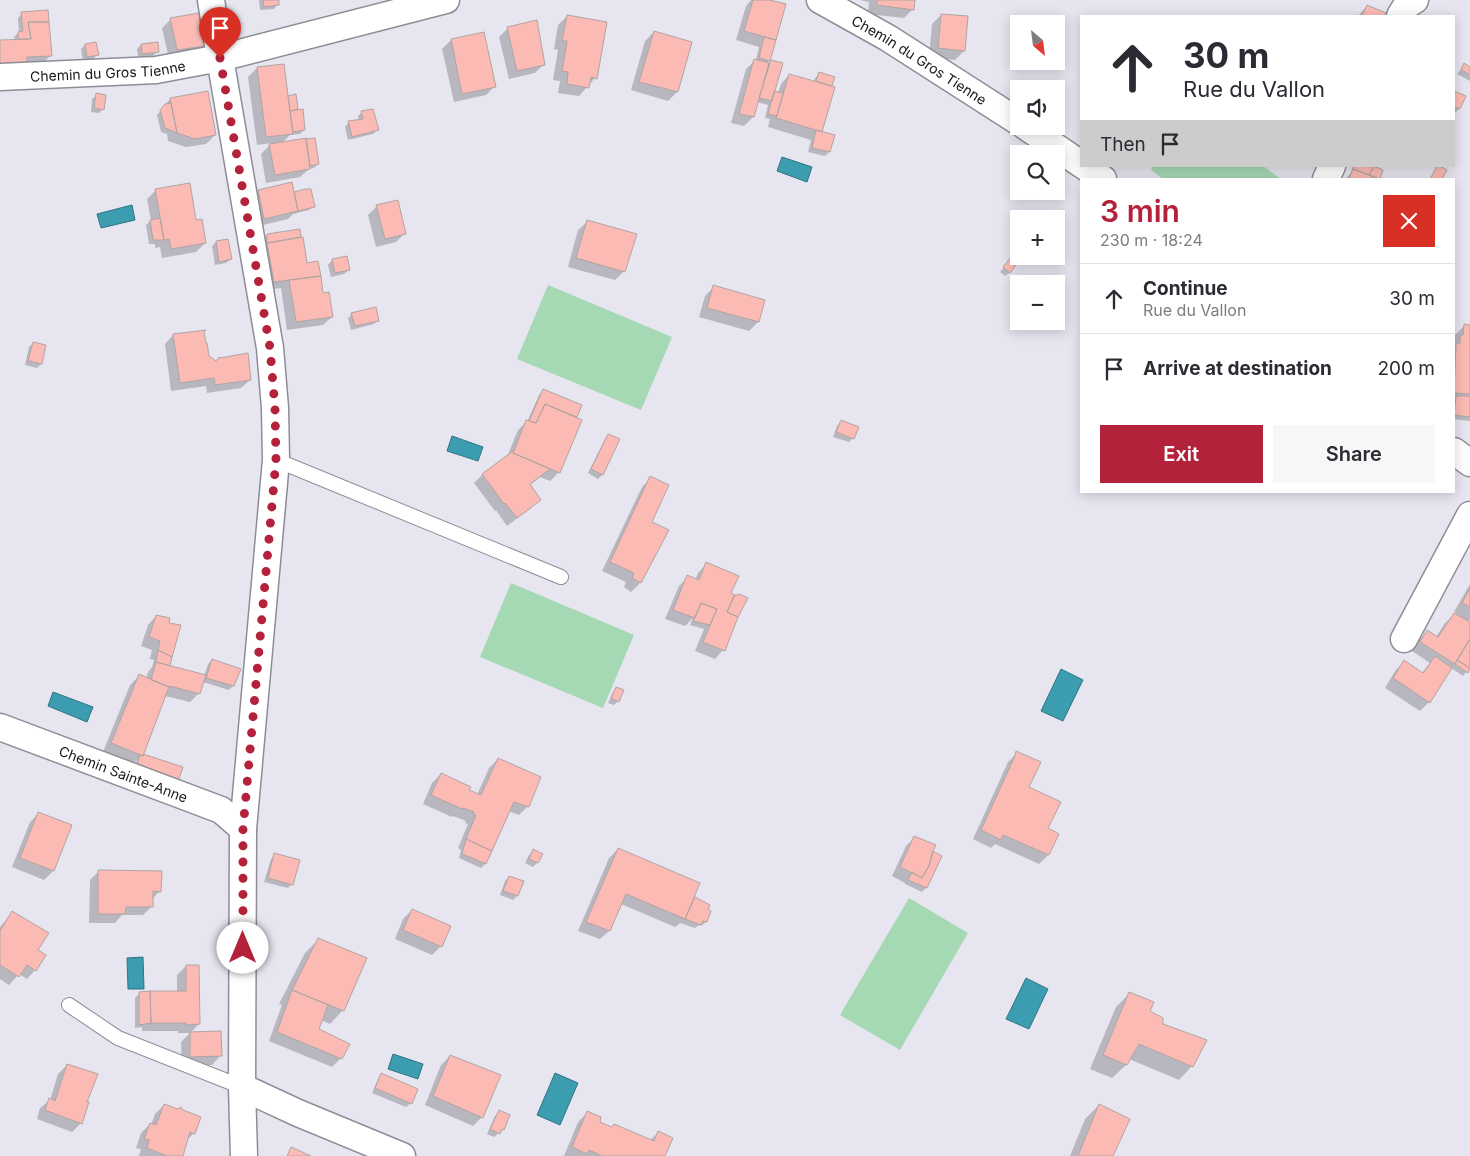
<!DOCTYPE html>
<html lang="en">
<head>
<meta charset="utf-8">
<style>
  :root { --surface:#fff; --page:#f7f7f7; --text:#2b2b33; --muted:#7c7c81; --line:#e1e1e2; --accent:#b4213a }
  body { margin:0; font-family:Inter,sans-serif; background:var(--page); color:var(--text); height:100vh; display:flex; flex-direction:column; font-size:19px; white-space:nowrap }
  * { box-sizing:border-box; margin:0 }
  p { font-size:16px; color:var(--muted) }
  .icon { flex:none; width:28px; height:28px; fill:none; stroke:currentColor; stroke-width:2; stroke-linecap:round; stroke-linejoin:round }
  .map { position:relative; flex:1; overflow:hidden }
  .panel { position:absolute; left:1080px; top:178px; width:375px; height:315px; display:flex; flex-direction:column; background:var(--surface); border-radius:0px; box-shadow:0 2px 12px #0003 }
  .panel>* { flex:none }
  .top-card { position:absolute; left:1080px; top:15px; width:375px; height:152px; border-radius:0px; box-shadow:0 2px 12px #0003; background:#fff; color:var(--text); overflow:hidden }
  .needle { width:32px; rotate:152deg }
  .buttons { position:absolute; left:1010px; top:15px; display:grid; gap:10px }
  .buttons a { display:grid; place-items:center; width:55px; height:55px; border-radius:0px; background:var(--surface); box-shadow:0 2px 12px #0003; font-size:25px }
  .pin { position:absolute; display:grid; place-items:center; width:42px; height:42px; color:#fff; margin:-51px -21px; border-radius:50% 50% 50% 0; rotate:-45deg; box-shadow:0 0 5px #0007 }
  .pin .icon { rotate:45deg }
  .me { position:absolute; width:55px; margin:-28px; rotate:0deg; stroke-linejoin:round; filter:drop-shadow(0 0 4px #0008) }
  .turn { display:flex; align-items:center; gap:18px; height:105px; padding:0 20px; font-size:22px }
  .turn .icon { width:65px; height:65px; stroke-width:2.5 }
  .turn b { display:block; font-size:35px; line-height:42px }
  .then { display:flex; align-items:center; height:48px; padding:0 20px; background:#0003; gap:10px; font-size:19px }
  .round { display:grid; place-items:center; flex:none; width:52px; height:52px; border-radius:0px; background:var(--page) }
  .summary { display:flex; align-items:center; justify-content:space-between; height:85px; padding:0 20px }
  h1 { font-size:30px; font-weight:600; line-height:38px; color:var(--accent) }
  .cta { display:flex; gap:10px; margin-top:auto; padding:10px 20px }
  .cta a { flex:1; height:58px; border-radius:0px; background:var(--accent); color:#fff; font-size:20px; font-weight:600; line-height:58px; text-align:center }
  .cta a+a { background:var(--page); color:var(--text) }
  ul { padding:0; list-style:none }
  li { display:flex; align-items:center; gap:15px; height:70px; padding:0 20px; border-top:1px solid var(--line) }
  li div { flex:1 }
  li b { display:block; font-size:19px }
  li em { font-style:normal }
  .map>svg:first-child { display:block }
  .green { fill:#a5d9b4 }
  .water { fill:#3b9daf; stroke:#307583 }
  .shadow { fill:#0003 }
  .building { fill:#fbbbb4; stroke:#b1a4a2 }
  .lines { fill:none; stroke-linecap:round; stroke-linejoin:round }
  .service-casing { stroke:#8e8d97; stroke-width:16 }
  .minor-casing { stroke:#8e8d97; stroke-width:29 }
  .service { stroke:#fff; stroke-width:14 }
  .minor { stroke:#fff; stroke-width:26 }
  .route { stroke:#b4213a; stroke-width:9; stroke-dasharray:0 16.2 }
  .labels { text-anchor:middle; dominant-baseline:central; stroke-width:5; stroke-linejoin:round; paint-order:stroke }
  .street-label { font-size:14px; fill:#18181c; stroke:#f4f2fd }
</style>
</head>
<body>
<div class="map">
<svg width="1470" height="1156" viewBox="0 0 1470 1156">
  <rect width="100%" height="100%" fill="#e6e5f0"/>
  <path class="green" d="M1153 166H1263L1281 179H1163L1151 170Z
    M548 285 672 337 641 410 517 359Z
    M511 583 634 635 603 708 480 657Z
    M909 898 968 933 900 1050 840 1015Z"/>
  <path class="water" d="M782 157 812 167 807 182 777 171Z
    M132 205 135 220 101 228 97 214Z
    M452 436 483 447 478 461 447 451Z
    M1061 669 1083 680 1063 721 1041 711Z
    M53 692 93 707 87 722 48 706Z
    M143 957 144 989H128L127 958Z
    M1026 978 1048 989 1029 1029 1006 1019Z
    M393 1054 423 1064 418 1079 388 1069Z
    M555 1073 578 1083 560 1125 537 1115Z"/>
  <path class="shadow" d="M259 0H277L278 4 274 9 260 10Z
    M751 0H766L784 5 768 64 771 61 774 92 778 93 781 84 789 75 814 82 815 78 819 74 833 78 820 133 829 152 825 156 808 152 811 140 768 127 770 119 765 118 768 105 757 102 753 117 744 126 731 123 746 69 755 60H756L759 47 736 40 746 6Z
    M860 0H914L913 9 904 18 868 14 869 2Z
    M1367 6 1384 14 1383 16H1358Z
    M22 14 51 55 42 64 24 65 0 41H15L14 37 19 32 18 18Z
    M941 15 964 51 955 60 929 57 932 24Z
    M567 16 595 78 579 96 558 93 560 81 553 80 558 50 554 49 558 25Z
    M171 19 202 46 193 55 169 59 162 28Z
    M508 28 544 64 535 73 509 79 499 37Z
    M654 32 690 43 677 92 668 101 631 90 645 41Z
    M483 33 495 86 486 95 454 102 442 49 451 40Z
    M157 44 158 51 153 56 138 57 137 49 141 45Z
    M85 45 97 55 93 59 83 61 81 49Z
    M1464 65 1470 68V81L1457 74Z
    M257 68 287 98 295 96 297 111 304 130 300 134 290 135 282 143 305 139 318 164 314 168 309 169 300 177 266 183 261 154 272 143 257 145 248 77Z
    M1454 92 1464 97 1459 109 1455 113 1454 112Z
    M97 95 103 109 99 113 91 112 92 99Z
    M170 99 215 135 206 144 186 147 168 141 167 134 161 132 157 115Z
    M362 112 377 130 373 134 348 140 345 127 349 122 359 121 358 116Z
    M1353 166H1373L1382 170 1379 179H1345L1350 174Z
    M291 184 293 195 314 206 309 210 293 214 288 219 255 227 249 200 258 191Z
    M156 190 195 222 205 243 196 252 162 258 160 247 155 248V244H149L146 225 151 220 147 199Z
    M377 206 405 233 396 242 376 247 368 215Z
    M587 222 624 271 615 280 568 267 578 230Z
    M267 235 299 237 297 239 306 264 322 294 332 317 323 325 287 330 281 288 265 290 263 239Z
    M216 242 231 259 226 263 215 265 212 246Z
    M332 260 349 270 344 274 331 277 328 265Z
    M1008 262 1010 272 1005 276 1000 272Z
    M714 287 764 301 758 322 749 331 699 317 705 296Z
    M352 314 378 320 374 324 351 330 348 318Z
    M1464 326H1470V421L1454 419V343L1455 335Z
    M173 335 208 357 250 380 241 388 207 393 206 386 171 391 165 344Z
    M33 343 45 346 41 364 37 368 25 365 29 347Z
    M543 391 581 405 574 418 559 472 550 481 540 477 529 486 539 499 531 508 507 526 496 510 495 511 474 483 483 474 507 457 518 430 527 422 539 395Z
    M841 422 853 438 849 442 833 437 837 426Z
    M609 435 619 440 602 475 598 479 588 473 605 439Z
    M651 478 650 523 667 530 640 583 631 592 624 587 626 582 602 571 642 487Z
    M706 564 730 594 723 650 715 659 695 651 704 629 690 625 693 618 685 626 665 619 679 586 688 577 695 580 698 573Z
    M1470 584V621L1469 620 1467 622 1470 624V637L1468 641 1470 642V667L1463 676 1451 668 1429 702 1420 711 1385 688 1395 671 1404 662 1421 674 1430 663 1412 651 1418 641 1427 632 1436 637 1445 623 1456 613 1454 612Z
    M156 616 169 667 204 676 208 664 212 660 233 686 229 690 203 682 199 693 190 702 165 696 142 755 177 781 133 772 137 760 133 764 103 752 130 685 139 676 146 679 148 672 152 667 154 660 150 659 152 650 141 646 148 625Z
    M617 688 618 701 614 705 608 703 613 692Z
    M1017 753 1028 788 1047 829 1058 835 1048 855 1039 864 995 844 991 848 973 839 1008 762Z
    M498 759 528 806 519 815 508 811 485 864 481 868 459 858 461 850 458 848 468 824 465 823 466 821 453 816 452 817 423 804 432 783 441 774 468 791 477 795 489 768Z
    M39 813 70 826 53 871 44 880 12 867 30 822Z
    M915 837 931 852 940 856 926 888 922 892 905 884V883L892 876 906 846Z
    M618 849 708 906 706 910 710 911 706 922 701 926 699 925 695 928 680 923 675 927 621 904 609 931 600 939 578 931 609 858Z
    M533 851 537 863 533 867 525 863 529 855Z
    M275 855 292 884 288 888 264 882 271 859Z
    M99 871 160 891 152 899V906L143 915H122L115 923H89L90 880Z
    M509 877 522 882 517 896 513 900 500 895 505 881Z
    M412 910 441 946 432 955 395 939 403 919Z
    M12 913 36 951 35 970 27 979 19 974 9 985 0 979V927Z
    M318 940 343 1010 330 1024 321 1020 317 1030 341 1058 332 1067 269 1041 282 1005 279 1004 305 953Z
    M186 966 199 1024 190 1033H178V1031H142V1027L135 1028V998L139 994 177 992V975Z
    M1130 993 1161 1024 1192 1066 1179 1080 1129 1059 1126 1065 1112 1078 1090 1069 1116 1007Z
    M190 1033 220 1056 212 1065H182L181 1042Z
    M450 1056 482 1117 473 1126 425 1105 441 1065Z
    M67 1065 86 1104 81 1123 72 1132 37 1119 40 1108 50 1100 58 1074Z
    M382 1075 411 1103 406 1107 372 1093 378 1079Z
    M164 1105 194 1133 185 1142 181 1156H139L141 1149 136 1148 141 1133 150 1124 151 1125 155 1114Z
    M1099 1105 1112 1156H1070L1085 1119Z
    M499 1112 503 1129 494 1137 487 1134 495 1116Z
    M587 1113 598 1122 611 1128 614 1125 650 1140 658 1133 664 1156H564L578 1122Z"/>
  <path class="building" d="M263 0H279V5L264 7Z
    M753 0H770L786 4 776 40 744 31Z
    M877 0H915L914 10 877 5Z
    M1367 5 1386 13 1384 16H1362Z
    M48 10 49 22H28L31 39H18V32L23 31 21 12Z
    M199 13 204 46 177 50 170 18Z
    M941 14 968 16 965 51 938 48Z
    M567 15 607 22 597 79 591 77 589 88 567 84 568 72 562 71 567 41H562Z
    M537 20 545 65 517 71 507 27Z
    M28 22H49L52 56 27 57V64L0 65V40L31 39Z
    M654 31 692 42 678 92 639 82Z
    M484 32 496 87 462 94 451 39Z
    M764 37 776 40 770 61 759 58Z
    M96 42 99 55 87 57 85 44Z
    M158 42 159 52 142 54 141 44Z
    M754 59 769 63 754 117 739 114Z
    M771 60 783 63 772 101 759 98Z
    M1464 63 1470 67V75L1461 69Z
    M284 64 293 134 266 137 257 67Z
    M819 72 835 77 832 86 816 81Z
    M789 74 835 87 822 132 776 118Z
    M208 91 216 135 195 139 177 133 170 98Z
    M774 91 783 93 777 116 768 114Z
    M1454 91 1466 96 1460 109 1454 107Z
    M96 93 106 95 104 110 94 108Z
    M296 94 298 109 290 111 288 96Z
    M171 103 177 133 165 128 160 110 165 104Z
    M303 109 305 130 293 132 290 111Z
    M373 109 379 130 352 137 348 121 363 119 361 111Z
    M816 130 835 135 830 152 812 148Z
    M306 138 310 169 275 175 269 144Z
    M315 138 319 164 310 166 306 139Z
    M1355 166H1374L1369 175 1353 169Z
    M1374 166 1383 170 1380 179 1369 175Z
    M1437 166H1440L1447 170 1442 179H1430Z
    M1353 169 1369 175 1377 179H1349Z
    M292 182 298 211 264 219 258 190Z
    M190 183 196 220 202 219 206 243 171 249 169 239 164 240 155 189Z
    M305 189H311L315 207 298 211 294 192Z
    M398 200 406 234 385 239 376 205Z
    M160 218 164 240H153L150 220Z
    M587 220 637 234 625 272 576 258Z
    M300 229 301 237 267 243V234Z
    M303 237 307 263 318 261 321 276 274 282 267 243Z
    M228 239 232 259 219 262 216 241Z
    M347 256 350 270 335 273 332 259Z
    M1012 256 1019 261 1010 273 1003 267Z
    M321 276 323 293 329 292 333 317 296 322 289 280Z
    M713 285 765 300 759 322 707 308Z
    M376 307 379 321 355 326 351 313Z
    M1464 324 1470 325V394L1454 393 1456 343H1460V335H1463Z
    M206 330 204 331 206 343H207L209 356 216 361 219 357 220 358 248 353 251 380 215 385 214 378 180 383 173 334Z
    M33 342 46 345 42 364 28 361Z
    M543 389 582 405 577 417 545 404 536 423 529 421Z
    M1456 396H1470V417L1454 415Z
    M545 404 582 420 560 473 513 453 526 420 536 423Z
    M841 420 859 427 854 439 836 432Z
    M608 434 620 439 603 475 591 469Z
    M514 450 513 453 550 469 530 484 541 500 517 518 505 503 504 504 482 474Z
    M650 476 669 485 652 522 669 530 641 583 632 578 634 573 610 562Z
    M706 562 739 576 731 593 735 595 727 612 738 617 725 651 703 642 717 609 701 603 695 618 673 610 687 575 699 580Z
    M1470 588V607L1462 603Z
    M739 594 748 598 738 617 727 612 734 596Z
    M701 603 717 609 710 625 693 621Z
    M1454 613 1470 622V639L1455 664 1420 642 1427 630 1438 637Z
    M156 615 170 618 169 623 181 625 172 657 158 650 160 641 149 637Z
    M1469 640 1470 641V668L1457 660Z
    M158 650 172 657 170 666 156 662Z
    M1435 656 1452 668 1430 703 1393 678 1404 660 1423 673Z
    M212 659 241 669 234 686 206 678Z
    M1457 660 1470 668 1468 673 1455 664Z
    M156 662 206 675 200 694 170 686 169 687 151 680Z
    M139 674 169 687 143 756 111 743Z
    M616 687 624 690 619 702 611 698Z
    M1016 751 1041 762 1029 787 1061 802 1048 828 1059 834 1049 855 1003 835 1001 840 981 830 1015 756Z
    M143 754 183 767 178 782 136 768 140 755 143 756Z
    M498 758 541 777 529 807 514 802 492 851 466 839 476 815H473L474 812 463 808 462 809 431 795 441 773 471 787 469 790 481 795Z
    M38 812 72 825 54 871 20 858Z
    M914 836 936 845 933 851 929 866 922 878 900 867Z
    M466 839 492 851 486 864 462 854Z
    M618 848 700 883 685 919 626 894 610 931 586 922Z
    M533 849 543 854 538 863 529 859Z
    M933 851 942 856 927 888 908 880 912 872 922 878 929 866Z
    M274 853 300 860 293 885 268 878Z
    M98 870 162 871 161 892 153 891V907H126L125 914H98Z
    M509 876 524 881 518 896 503 891Z
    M695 897 710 905 708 909 711 911 707 922 703 921 701 925 685 919Z
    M412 909 451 926 442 947 403 930Z
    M12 911 49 933 38 950 46 955 36 971 27 965 19 977 0 965V931Z
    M318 938 367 958 344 1011 292 990Z
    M186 965H199L200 1024 186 1025V1023H151L150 991H186Z
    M292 990 328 1005 319 1029 350 1044 342 1059 277 1032Z
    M150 991 151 1023 139 1025V992Z
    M1129 992 1154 1002 1150 1011 1163 1018V1024L1207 1040 1193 1067 1139 1044 1127 1065 1103 1055Z
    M221 1031 222 1056 190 1057V1032Z
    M450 1055 501 1075 483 1118 433 1096Z
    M67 1064 98 1074 87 1102H89L82 1124 45 1110 49 1098 55 1101Z
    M381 1073 418 1089 412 1104 375 1088Z
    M164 1104 178 1109 181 1107 183 1110 201 1117 195 1134 190 1132 183 1156H167L147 1148 149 1140 144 1139 150 1123 156 1125Z
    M1099 1104 1130 1119 1113 1156H1078Z
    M499 1110 510 1115 504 1130 502 1129 500 1134 490 1129Z
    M587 1111 601 1117 600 1122 612 1127 614 1124 654 1141 658 1131 673 1138 665 1156H602L589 1150 587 1154 572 1147Z
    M291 1147 311 1156H287Z"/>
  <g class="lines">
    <g class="service-casing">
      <path id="service" d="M276 460 561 577
        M69 1005 118 1038 242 1087"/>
    </g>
    <g class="minor-casing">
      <g id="minor">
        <path d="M211 0 220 58 270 348 275 408 276 460 243 829 242 1087 244 1156"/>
        <path id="s1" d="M820 0 888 38 1019 122"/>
        <path d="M1400 16 1406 6 1415 0"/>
        <path id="s2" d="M0 77 156 70 220 58 446 0"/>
        <path d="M1025 126 1081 164"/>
        <path d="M1084 166 1103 179"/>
        <path d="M1326 179 1332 166"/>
        <path d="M1454 451 1470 463"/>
        <path d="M1404 639 1470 515"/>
        <path id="s3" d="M0 727 221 810 243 829"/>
        <path d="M242 1087 298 1113 402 1156"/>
      </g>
    </g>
    <use href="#service" class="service"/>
    <use href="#minor" class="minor"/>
  </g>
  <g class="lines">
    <path class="route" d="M220 58 270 348 275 408 276 460 243 829V948"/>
  </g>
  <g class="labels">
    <g class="street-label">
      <text stroke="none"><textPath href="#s1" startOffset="116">Chemin du Gros Tienne</textPath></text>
      <text stroke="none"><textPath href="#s2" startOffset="108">Chemin du Gros Tienne</textPath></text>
      <text stroke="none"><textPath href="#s3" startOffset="132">Chemin Sainte-Anne</textPath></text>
    </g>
  </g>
</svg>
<div class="buttons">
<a><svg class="needle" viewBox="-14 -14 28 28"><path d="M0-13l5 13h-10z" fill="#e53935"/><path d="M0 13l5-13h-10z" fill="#7c7c81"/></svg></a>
<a><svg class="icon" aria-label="sound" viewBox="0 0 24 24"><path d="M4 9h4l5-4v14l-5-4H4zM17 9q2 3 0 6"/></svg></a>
<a><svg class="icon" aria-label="search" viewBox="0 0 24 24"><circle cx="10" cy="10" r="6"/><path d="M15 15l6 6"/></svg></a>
<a>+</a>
<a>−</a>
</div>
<div class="pin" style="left:220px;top:58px;background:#d93025"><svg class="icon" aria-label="arrive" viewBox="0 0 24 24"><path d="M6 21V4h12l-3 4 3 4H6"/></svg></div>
<svg class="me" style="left:243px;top:948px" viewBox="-20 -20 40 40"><circle r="19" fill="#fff"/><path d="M0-13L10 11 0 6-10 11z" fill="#b4213a"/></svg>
<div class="top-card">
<div class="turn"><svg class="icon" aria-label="ahead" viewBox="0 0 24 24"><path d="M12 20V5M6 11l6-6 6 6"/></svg><div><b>30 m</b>Rue du Vallon</div></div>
<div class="then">Then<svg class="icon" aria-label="arrive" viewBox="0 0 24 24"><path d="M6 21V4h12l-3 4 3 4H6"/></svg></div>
</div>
<section class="panel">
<div class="summary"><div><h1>3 min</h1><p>230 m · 18:24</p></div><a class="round" style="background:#d93025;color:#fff"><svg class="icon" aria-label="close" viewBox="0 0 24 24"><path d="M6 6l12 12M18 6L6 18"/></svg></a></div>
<ul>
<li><svg class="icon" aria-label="ahead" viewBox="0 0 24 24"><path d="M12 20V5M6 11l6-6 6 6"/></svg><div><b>Continue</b><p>Rue du Vallon</p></div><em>30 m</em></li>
<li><svg class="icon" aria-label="arrive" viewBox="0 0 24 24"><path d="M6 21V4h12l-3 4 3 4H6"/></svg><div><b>Arrive at destination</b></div><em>200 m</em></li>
</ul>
<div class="cta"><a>Exit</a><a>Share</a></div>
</section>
</div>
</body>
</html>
